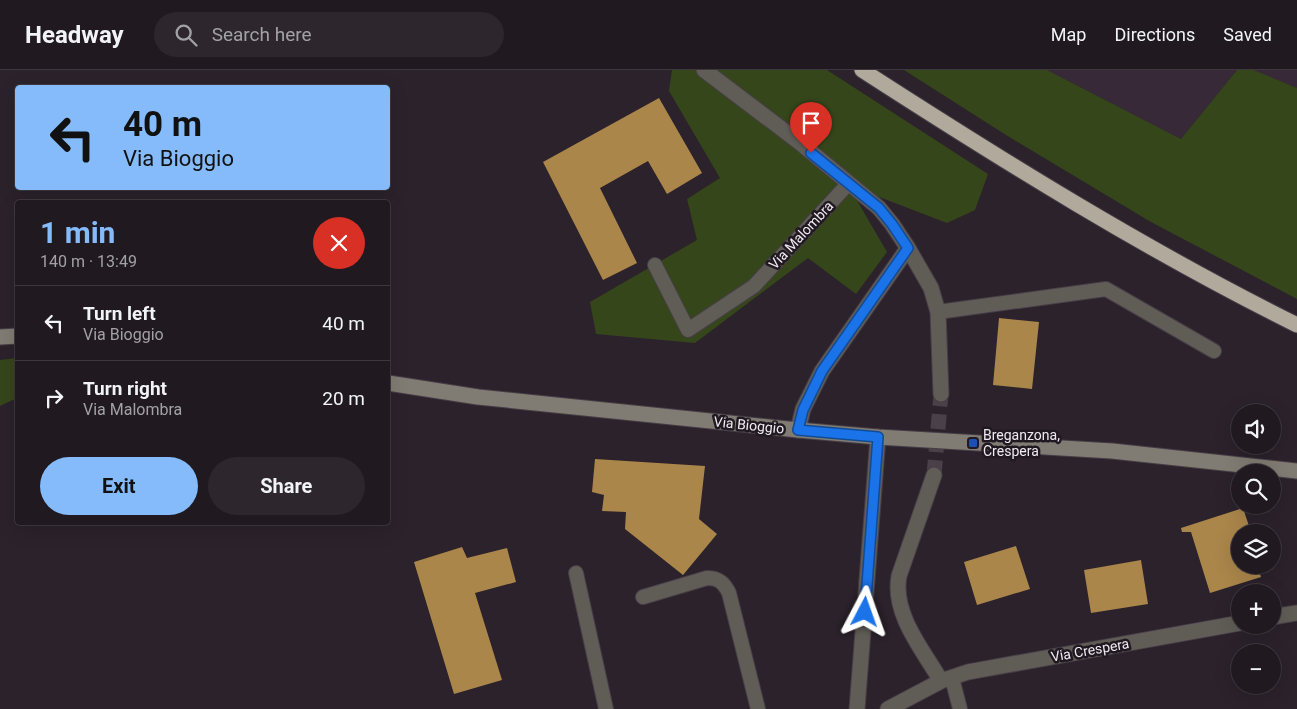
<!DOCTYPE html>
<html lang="en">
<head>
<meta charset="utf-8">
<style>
  :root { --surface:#201a20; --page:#2d272d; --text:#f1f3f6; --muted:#a2a1a5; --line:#3d383e; --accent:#85bbfb }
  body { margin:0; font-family:Roboto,sans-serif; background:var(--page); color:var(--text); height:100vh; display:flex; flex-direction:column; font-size:19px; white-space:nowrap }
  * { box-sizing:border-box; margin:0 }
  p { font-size:16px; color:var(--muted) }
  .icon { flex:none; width:28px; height:28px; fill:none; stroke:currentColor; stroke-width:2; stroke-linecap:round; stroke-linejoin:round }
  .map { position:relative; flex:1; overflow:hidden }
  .sheet { position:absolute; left:15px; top:130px; width:375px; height:325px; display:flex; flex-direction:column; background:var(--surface); border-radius:5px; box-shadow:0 5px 20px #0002,0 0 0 1px var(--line) }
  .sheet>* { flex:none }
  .guide { position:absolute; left:15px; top:15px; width:375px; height:105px; border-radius:5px; box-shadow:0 5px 20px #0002,0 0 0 1px var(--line); background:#85bbfb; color:#111; overflow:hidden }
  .controls { position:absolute; left:1231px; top:334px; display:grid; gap:10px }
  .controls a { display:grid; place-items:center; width:50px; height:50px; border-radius:50%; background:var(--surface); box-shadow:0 5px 20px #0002,0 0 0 1px var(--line); font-size:25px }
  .pin { position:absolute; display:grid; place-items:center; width:42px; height:42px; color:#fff; margin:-51px -21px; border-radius:50% 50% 50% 0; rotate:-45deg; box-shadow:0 0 5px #0007 }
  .pin .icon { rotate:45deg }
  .me { position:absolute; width:55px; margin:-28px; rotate:4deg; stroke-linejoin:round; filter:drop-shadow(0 0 4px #0008) }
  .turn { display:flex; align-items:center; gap:18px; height:105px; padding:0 25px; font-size:22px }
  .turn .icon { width:65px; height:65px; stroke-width:2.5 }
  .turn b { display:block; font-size:35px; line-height:42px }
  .round { display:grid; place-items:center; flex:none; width:52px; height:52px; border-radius:26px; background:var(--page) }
  .head { display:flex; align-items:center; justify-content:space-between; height:85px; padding:0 25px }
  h1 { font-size:30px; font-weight:700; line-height:38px; color:var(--accent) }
  .primary-button { display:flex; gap:10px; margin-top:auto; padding:10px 25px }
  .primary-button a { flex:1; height:58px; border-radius:30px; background:var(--accent); color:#111; font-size:20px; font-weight:700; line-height:58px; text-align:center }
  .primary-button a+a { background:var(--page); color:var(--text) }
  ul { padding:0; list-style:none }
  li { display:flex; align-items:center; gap:15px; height:75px; padding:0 25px; border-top:1px solid var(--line) }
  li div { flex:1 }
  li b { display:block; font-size:19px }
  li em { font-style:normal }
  header { display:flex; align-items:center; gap:30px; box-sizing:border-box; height:70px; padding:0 25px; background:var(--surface); border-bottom:1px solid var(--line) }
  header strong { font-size:24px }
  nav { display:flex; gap:28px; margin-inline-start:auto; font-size:18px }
  .search { width:350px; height:45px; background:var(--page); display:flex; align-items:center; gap:12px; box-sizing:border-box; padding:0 18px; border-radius:28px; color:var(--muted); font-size:19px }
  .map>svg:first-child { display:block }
  .built { fill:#372937 }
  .green { fill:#36461b }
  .building { fill:#ab864b }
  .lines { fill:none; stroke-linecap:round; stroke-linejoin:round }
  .street-tunnel { stroke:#494049; stroke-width:15; stroke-dasharray:15 8; stroke-linecap:butt }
  .lane-casing { stroke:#473e47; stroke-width:16 }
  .street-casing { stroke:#473e47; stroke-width:17 }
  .secondary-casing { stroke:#473e47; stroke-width:17 }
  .highway-casing { stroke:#473e47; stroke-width:17 }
  .lane { stroke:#605d57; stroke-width:14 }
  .street { stroke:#605d57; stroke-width:15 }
  .secondary { stroke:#817c73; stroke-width:15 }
  .highway { stroke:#b1a99c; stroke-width:15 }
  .route-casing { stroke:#114b97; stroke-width:12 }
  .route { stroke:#1a73e8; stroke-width:9 }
  .transit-dot { fill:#1a4fb4; stroke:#211921; stroke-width:2 }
  .labels { text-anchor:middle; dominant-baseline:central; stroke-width:5; stroke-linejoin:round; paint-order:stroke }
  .street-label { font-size:14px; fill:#f0eaf0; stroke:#211921 }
  .poi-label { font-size:14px; fill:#f0eaf0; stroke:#211921; text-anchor:start }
</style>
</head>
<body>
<header>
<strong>Headway</strong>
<div class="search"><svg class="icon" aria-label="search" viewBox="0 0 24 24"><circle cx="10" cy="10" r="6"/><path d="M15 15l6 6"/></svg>Search here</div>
<nav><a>Map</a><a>Directions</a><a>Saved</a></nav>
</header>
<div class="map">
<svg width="1297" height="639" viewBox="0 0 1297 639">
  <rect width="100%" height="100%" fill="#2b222b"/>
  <path class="built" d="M1047 0H1237L1181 69Z
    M1254 0H1297V18Z"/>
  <path class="green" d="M672 0H827L988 104 975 140 947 153 848 115 887 182 856 224 808 188 695 273 596 264 590 232 697 170 687 129 720 108 669 21Z
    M904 0H1047L1181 69 1237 0H1254L1297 18V229L1151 152 1006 65Z
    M17 288V328L0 336V290Z"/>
  <path class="building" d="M659 28 702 103 667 124 648 91 600 118 637 193 603 210 543 92Z
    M999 248 1039 252 1032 319 993 315Z
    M595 389 705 396 699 449 717 464 683 505 625 459 626 442 602 441 604 425 592 422Z
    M1243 438 1251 462H1240V495H1257L1261 507 1210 523 1191 462H1182L1181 458Z
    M1016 476 1030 519 977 535 964 492Z
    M462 477 467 488 507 478 516 512 475 523 502 610 454 624 414 492Z
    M1141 490 1148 534 1091 543 1084 500Z"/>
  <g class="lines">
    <path class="street-tunnel" d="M934 405 941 324"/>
    <g class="lane-casing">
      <path id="lane" d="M655 195 688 260 754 216 848 114
        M938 242 1106 219 1214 281
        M576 503 606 639
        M643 527 707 508C719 508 724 513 729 523L758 639
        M952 608 960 639"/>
    </g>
    <g class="street-casing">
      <path id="street" d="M704 0 799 72 879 138 892 154 908 178 822 301 803 339 798 360
        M908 178 931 218 938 242 941 324
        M934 405 899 506C892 544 923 580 941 611
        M1272 547 1297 543
        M857 639 878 367
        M888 639 941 611 968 602 1240 553"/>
    </g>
    <g class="secondary-casing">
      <path id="secondary" d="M0 267 18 266
        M388 313 478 327 798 360 878 367 1112 381 1297 401"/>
    </g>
    <g class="highway-casing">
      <path id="highway" d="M862 0C1003 91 1146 180 1297 255"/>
    </g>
    <use href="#lane" class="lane"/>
    <use href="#street" class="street"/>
    <use href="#secondary" class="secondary"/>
    <use href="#highway" class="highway"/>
  </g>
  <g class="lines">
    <g class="route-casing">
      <path id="route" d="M811 83 879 138 892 154 908 178 822 301 803 340 798 360 878 367 865 542"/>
    </g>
    <use href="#route" class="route"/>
  </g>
  <rect class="transit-dot" x="968" y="368" width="10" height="10" rx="2.5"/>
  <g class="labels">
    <g class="street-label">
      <text transform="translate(801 165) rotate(-47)">Via Malombra</text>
      <text transform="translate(749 355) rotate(6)">Via Bioggio</text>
      <text transform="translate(1090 580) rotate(-10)">Via Crespera</text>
    </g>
    <g class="poi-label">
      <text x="983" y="365">Breganzona,<tspan x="983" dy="16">Crespera</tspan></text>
    </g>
  </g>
</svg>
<div class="controls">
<a><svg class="icon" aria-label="sound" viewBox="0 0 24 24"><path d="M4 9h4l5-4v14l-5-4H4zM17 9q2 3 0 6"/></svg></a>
<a><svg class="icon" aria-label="search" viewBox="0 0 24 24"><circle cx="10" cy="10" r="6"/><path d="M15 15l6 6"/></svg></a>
<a><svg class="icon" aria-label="layers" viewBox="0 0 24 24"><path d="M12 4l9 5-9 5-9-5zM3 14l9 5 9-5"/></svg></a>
<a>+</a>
<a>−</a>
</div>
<div class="pin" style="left:811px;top:83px;background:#d93025"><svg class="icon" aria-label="arrive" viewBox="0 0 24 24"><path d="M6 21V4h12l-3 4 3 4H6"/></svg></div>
<svg class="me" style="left:865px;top:542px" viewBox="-20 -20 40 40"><path d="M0-17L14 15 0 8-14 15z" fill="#1a73e8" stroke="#fff" stroke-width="4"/></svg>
<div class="guide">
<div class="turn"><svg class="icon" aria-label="left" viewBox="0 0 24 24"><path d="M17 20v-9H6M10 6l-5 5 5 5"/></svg><div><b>40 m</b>Via Bioggio</div></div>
</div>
<section class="sheet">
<div class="head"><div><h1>1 min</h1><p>140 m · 13:49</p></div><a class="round" style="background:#d93025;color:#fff"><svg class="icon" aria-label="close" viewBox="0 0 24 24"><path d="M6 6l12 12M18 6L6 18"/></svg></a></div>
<ul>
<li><svg class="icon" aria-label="left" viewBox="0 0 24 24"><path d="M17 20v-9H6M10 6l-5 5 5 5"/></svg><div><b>Turn left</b><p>Via Bioggio</p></div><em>40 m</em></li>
<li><svg class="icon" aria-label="right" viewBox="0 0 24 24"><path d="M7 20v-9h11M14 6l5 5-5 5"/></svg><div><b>Turn right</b><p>Via Malombra</p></div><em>20 m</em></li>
</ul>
<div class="primary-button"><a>Exit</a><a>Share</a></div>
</section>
</div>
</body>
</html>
